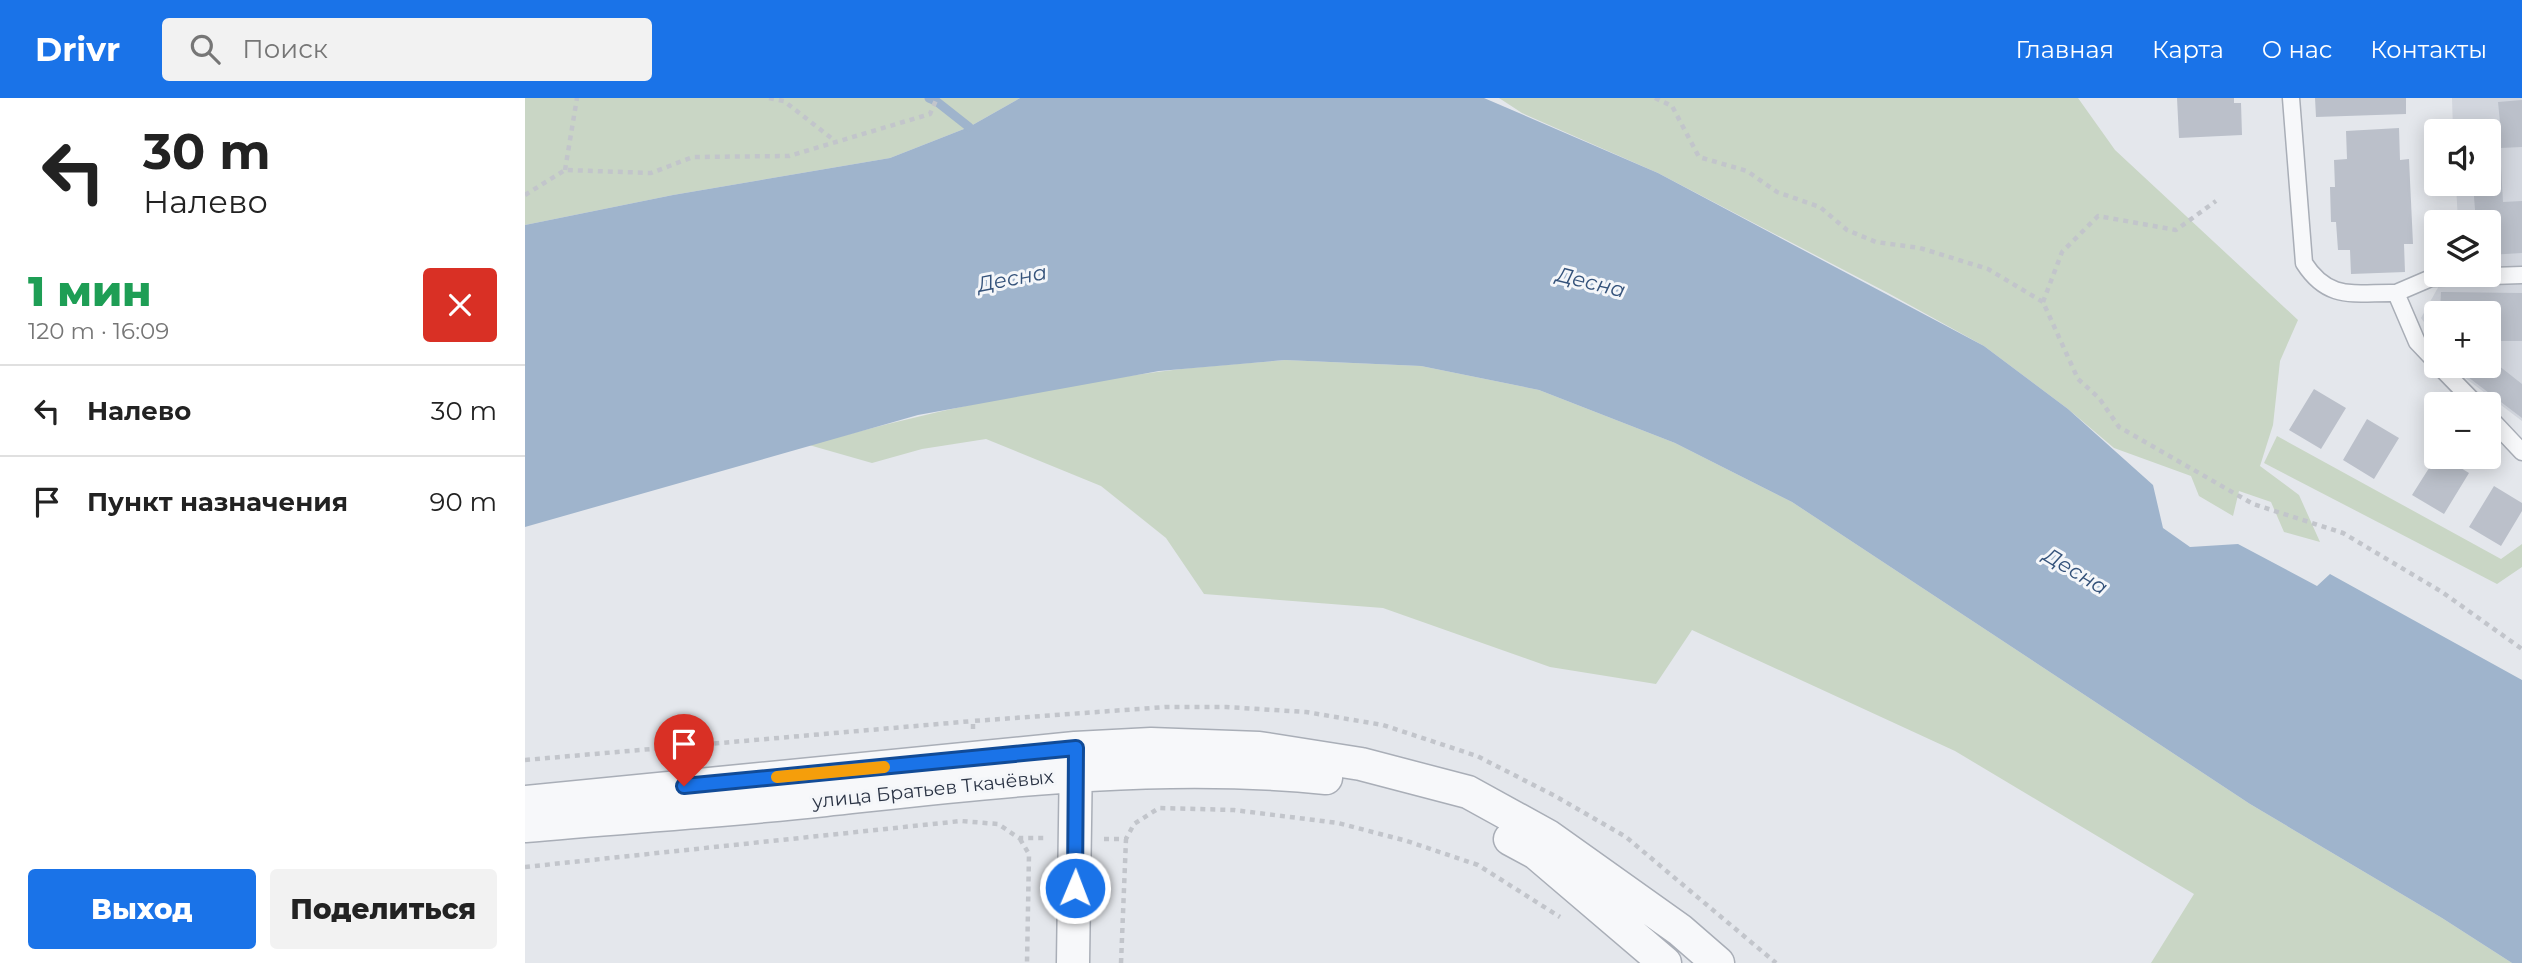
<!DOCTYPE html>
<html lang="ru">
<head>
<meta charset="utf-8">
<style>
  :root { --surface:#fff; --page:#f2f2f2; --text:#222; --muted:#767676; --line:#e0e0e0; --accent:#1a73e8 }
  body { margin:0; font-family:Montserrat,sans-serif; background:var(--page); color:var(--text); height:100vh; display:flex; flex-direction:column; font-size:26px; white-space:nowrap }
  * { box-sizing:border-box; margin:0 }
  p { font-size:23px; color:var(--muted) }
  .icon { flex:none; width:38px; height:38px; fill:none; stroke:currentColor; stroke-width:2; stroke-linecap:round; stroke-linejoin:round }
  .map { position:relative; flex:1; overflow:hidden }
  .panel { display:flex; flex-direction:column; background:var(--surface); width:525px }
  .panel>* { flex:none }
  .hud { background:#fff; color:var(--text); overflow:hidden }
  .fabs { position:absolute; left:1899px; top:21px; display:grid; gap:14px }
  .fabs a { display:grid; place-items:center; width:77px; height:77px; border-radius:7px; background:var(--surface); box-shadow:0 4px 18px #0003; font-size:35px }
  .pin { position:absolute; display:grid; place-items:center; width:60px; height:60px; color:#fff; margin:-72px -30px; border-radius:50% 50% 50% 0; rotate:-45deg; box-shadow:0 0 7px #0007 }
  .pin .icon { rotate:45deg }
  .me { position:absolute; width:77px; margin:-38px; rotate:1deg; stroke-linejoin:round; filter:drop-shadow(0 0 5px #0008) }
  .turn { display:flex; align-items:center; gap:24px; height:147px; padding:0 28px; font-size:32px }
  .turn .icon { width:91px; height:91px; stroke-width:2.5 }
  .turn b { display:block; font-size:49px; line-height:60px }
  .round { display:grid; place-items:center; flex:none; width:74px; height:74px; border-radius:7px; background:var(--page) }
  .head { display:flex; align-items:center; justify-content:space-between; height:119px; padding:0 28px }
  h1 { font-size:42px; font-weight:800; line-height:52px; color:#1e9e55 }
  .primary-button { display:flex; gap:14px; margin-top:auto; padding:14px 28px }
  .primary-button a { flex:1; height:80px; border-radius:7px; background:var(--accent); color:#fff; font-size:28px; font-weight:800; line-height:80px; text-align:center }
  .primary-button a+a { background:var(--page); color:var(--text) }
  ul { padding:0; list-style:none }
  li { display:flex; align-items:center; gap:21px; height:91px; padding:0 28px; border-top:2px solid var(--line) }
  li div { flex:1 }
  li b { display:block; font-size:26px }
  li em { font-style:normal }
  header { display:flex; align-items:center; gap:42px; box-sizing:border-box; height:98px; padding:0 35px; background:var(--accent); color:#fff }
  header strong { font-size:33px }
  nav { display:flex; gap:38px; margin-inline-start:auto; font-size:24px }
  .search { width:490px; height:63px; background:var(--page); display:flex; align-items:center; gap:18px; box-sizing:border-box; padding:0 24px; border-radius:7px; color:var(--muted); font-size:26px }
  main { display:flex; flex:1; min-height:0 }
  .map>svg:first-child { display:block }
  .built { fill:#d2d6de }
  .green { fill:#c9d6c5 }
  .water { fill:#9fb4cc }
  .lines { fill:none; stroke-linecap:round; stroke-linejoin:round }
  .stream { stroke:#9fb4cc; stroke-width:9 }
  .building { fill:#bbc0ca }
  .service-casing { stroke:#a9aeb7; stroke-width:19 }
  .minor-casing { stroke:#a9aeb7; stroke-width:35 }
  .path { stroke:#c2c5cb; stroke-width:4.5; stroke-dasharray:5 5; stroke-linecap:butt }
  .service { stroke:#f7f8fa; stroke-width:16 }
  .minor { stroke:#f7f8fa; stroke-width:32 }
  .route-casing { stroke:#114b97; stroke-width:18 }
  .route { stroke:#1a73e8; stroke-width:12 }
  .slow { stroke:#f59e0b; stroke-width:12 }
  .labels { text-anchor:middle; dominant-baseline:central; stroke-width:6; stroke-linejoin:round; paint-order:stroke }
  .street-label { font-size:19px; fill:#2b3445; stroke:#f4f6f9 }
  .water-label { font-size:21px; font-style:italic; fill:#34527a; stroke:#f4f6f9 }
</style>
</head>
<body>
<header>
<strong>Drivr</strong>
<div class="search"><svg class="icon" aria-label="search" viewBox="0 0 24 24"><circle cx="10" cy="10" r="6"/><path d="M15 15l6 6"/></svg>Поиск</div>
<nav><a>Главная</a><a>Карта</a><a>О нас</a><a>Контакты</a></nav>
</header>
<main>
<section class="panel">
<div class="hud">
<div class="turn"><svg class="icon" aria-label="left" viewBox="0 0 24 24"><path d="M17 20v-9H6M10 6l-5 5 5 5"/></svg><div><b>30 m</b>Налево</div></div>
</div>
<div class="head"><div><h1>1 мин</h1><p>120 m · 16:09</p></div><a class="round" style="background:#d93025;color:#fff"><svg class="icon" aria-label="close" viewBox="0 0 24 24"><path d="M6 6l12 12M18 6L6 18"/></svg></a></div>
<ul>
<li><svg class="icon" aria-label="left" viewBox="0 0 24 24"><path d="M17 20v-9H6M10 6l-5 5 5 5"/></svg><div><b>Налево</b></div><em>30 m</em></li>
<li><svg class="icon" aria-label="arrive" viewBox="0 0 24 24"><path d="M6 21V4h12l-3 4 3 4H6"/></svg><div><b>Пункт назначения</b></div><em>90 m</em></li>
</ul>
<div class="primary-button"><a>Выход</a><a>Поделиться</a></div>
</section>
<div class="map">
<svg width="1997" height="865" viewBox="0 0 1997 865">
  <rect width="100%" height="100%" fill="#e4e7ec"/>
  <path class="built" d="M1927 0H1997V323L1939 279 1931 268H1964V215H1911V241L1896 220 1920 177H1964V124H1933L1931 86H1964V33H1928Z"/>
  <path class="green" d="M0 0H495L444 29 365 60 148 97 0 127Z
    M974 0H1553L1590 52 1773 222 1755 263 1748 327 1735 368 1774 397 1795 444 1759 434 1746 404 1714 393 1708 418 1674 398 1666 378 1589 350 1543 311 1459 248 1363 195 1133 75 997 15Z
    M760 262 896 268 1014 292 1150 345 1267 404 1725 706 1917 820 1987 865H1626L1669 796 1430 653 1167 532 1131 586 1025 569 858 510 679 496 641 440 576 388 461 341 397 351 347 365 284 347C398 315 514 290 632 274 674 268 717 266 760 262Z
    M1752 338 1976 461 1997 446V469L1972 486 1739 365Z"/>
  <path class="water" d="M495 0H959L1133 75 1459 248 1543 311 1628 387 1638 430 1665 449 1713 446 1792 488 1805 476 1997 582V865H1987L1917 820 1725 706 1267 404 1150 345 1014 292 896 268 760 262 634 273 393 317 0 429V127L148 97 365 60 444 29Z"/>
  <g class="lines">
    <path class="stream" d="M404 0 411 3 444 29"/>
  </g>
  <path class="building" d="M1652 0H1709V5H1716L1717 37 1654 40Z
    M1790 0H1881V16L1791 19Z
    M1997 2V49L1975 50 1978 104 1997 103V155L1964 157V124H1951L1948 86H1964V33H1945V26L1975 24 1973 4Z
    M1874 30 1875 62 1884 61 1888 146H1879L1880 174 1826 176 1825 152H1813L1811 124H1806L1805 89H1810L1809 62 1822 61 1821 33Z
    M1916 194 1997 195V243H1964V215H1915Z
    M1964 260 1997 286V320L1943 279 1951 268H1964Z
    M1789 291 1821 310 1796 351 1764 332Z
    M1842 321 1874 340 1849 381 1818 362Z
    M1911 359H1918L1944 375 1919 416 1887 397Z
    M1969 388 1997 405V413L1976 448 1944 429Z"/>
  <g class="lines">
    <g class="service-casing">
      <path id="service" d="M1766 0 1779 165C1804 204 1830 194 1871 195L1892 244 1911 264
        M1871 195 1906 180 1997 177
        M1914 268 1951 306
        M1964 319 1997 354"/>
    </g>
    <g class="minor-casing">
      <path id="minor" d="M0 704 550 650 626 646 734 650 836 666 943 694 1023 738 1155 832 1193 865
        M0 728C100 719 200 713 300 702 467 684 633 663 801 680
        M985 741 1011 755 1140 865
        M548 865 551 656"/>
    </g>
    <path class="path" d="M244 0 259 3 310 43
      M1130 0 1147 8 1174 59 1222 73 1252 94 1295 109 1322 132 1351 144 1395 150 1463 171 1518 204 1553 281 1574 300 1594 329 1728 406 1818 435 1917 494 1997 551
      M40 72 52 0
      M0 97 40 72 126 75 168 59 264 58 405 16 412 0
      M1518 204 1537 154 1573 118 1651 132 1691 103
      M448 631V623L641 609H701L781 614 858 627 952 658 1030 698 1101 739 1251 865
      M0 662 448 623
      M495 741 504 756 502 865
      M579 741H601L609 726 634 710 709 712 813 725 882 743 953 767 1035 819
      M0 769 436 723 473 726 494 740H521
      M596 865 601 741"/>
    <use href="#service" class="service"/>
    <use href="#minor" class="minor"/>
  </g>
  <g class="lines">
    <g class="route-casing">
      <path id="route" d="M159 688 551 650 550 790"/>
    </g>
    <use href="#route" class="route"/>
    <path class="slow" d="M252 679 359 669"/>
  </g>
  <g class="labels">
    <g class="street-label">
      <text transform="translate(408 691) rotate(-6)">улица Братьев Ткачёвых</text>
    </g>
    <g class="water-label">
      <text transform="translate(487 180) rotate(-11)">Десна</text>
      <text transform="translate(1066 184) rotate(14)">Десна</text>
      <text transform="translate(1551 473) rotate(31)">Десна</text>
    </g>
  </g>
</svg>
<div class="fabs">
<a><svg class="icon" aria-label="sound" viewBox="0 0 24 24"><path d="M4 9h4l5-4v14l-5-4H4zM17 9q2 3 0 6"/></svg></a>
<a><svg class="icon" aria-label="layers" viewBox="0 0 24 24"><path d="M12 4l9 5-9 5-9-5zM3 14l9 5 9-5"/></svg></a>
<a>+</a>
<a>−</a>
</div>
<div class="pin" style="left:159px;top:688px;background:#d93025"><svg class="icon" aria-label="arrive" viewBox="0 0 24 24"><path d="M6 21V4h12l-3 4 3 4H6"/></svg></div>
<svg class="me" style="left:550px;top:790px" viewBox="-20 -20 40 40"><circle r="17" fill="#1a73e8" stroke="#fff" stroke-width="3"/><path d="M0-11L8 9 0 5-8 9z" fill="#fff"/></svg>
</div>
</main>
</body>
</html>
